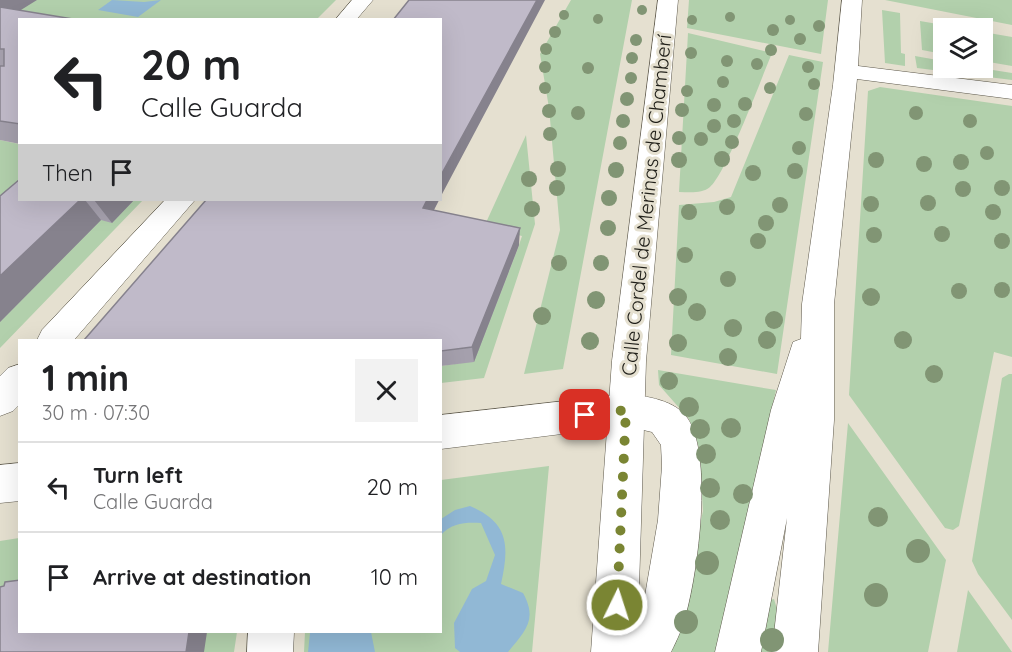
<!DOCTYPE html>
<html lang="en">
<head>
<meta charset="utf-8">
<style>
  :root { --surface:#fff; --page:#f2f2f2; --text:#202124; --muted:#757577; --line:#e0e0e0 }
  body { margin:0; font-family:Quicksand,sans-serif; background:var(--page); color:var(--text); height:100vh; display:flex; flex-direction:column; font-size:22px; white-space:nowrap }
  * { box-sizing:border-box; margin:0 }
  p { font-size:20px; color:var(--muted) }
  .icon { flex:none; width:33px; height:33px; fill:none; stroke:currentColor; stroke-width:2; stroke-linecap:round; stroke-linejoin:round }
  .map { position:relative; flex:1; overflow:hidden }
  .drawer { position:absolute; left:18px; top:339px; width:424px; height:294px; display:flex; flex-direction:column; background:var(--surface); border-radius:0px; box-shadow:0 6px 24px #0002 }
  .drawer>* { flex:none }
  .top-card { position:absolute; left:18px; top:18px; width:424px; height:183px; border-radius:0px; box-shadow:0 6px 24px #0002; background:#fff; color:var(--text); overflow:hidden }
  .fabs { position:absolute; left:933px; top:18px; display:grid; gap:12px }
  .fabs a { display:grid; place-items:center; width:60px; height:60px; border-radius:0px; background:var(--surface); box-shadow:0 6px 24px #0002; font-size:30px }
  .pin { position:absolute; display:grid; place-items:center; width:51px; height:51px; color:#fff; margin:-26px; border-radius:12px; box-shadow:0 3px 9px #0006 }
  .me { position:absolute; width:66px; margin:-33px; rotate:4deg; stroke-linejoin:round; filter:drop-shadow(0 0 4px #0008) }
  .turn { display:flex; align-items:center; gap:21px; height:126px; padding:0 24px; font-size:27px }
  .turn .icon { width:78px; height:78px; stroke-width:2.5 }
  .turn b { display:block; font-size:42px; line-height:51px }
  .then { display:flex; align-items:center; height:57px; padding:0 24px; background:#0003; gap:12px; font-size:22px }
  .round { display:grid; place-items:center; flex:none; width:63px; height:63px; border-radius:0px; background:var(--page) }
  .overview { display:flex; align-items:center; justify-content:space-between; height:102px; padding:0 24px }
  h1 { font-size:36px; font-weight:800; line-height:45px }
  ul { padding:0; list-style:none }
  li { display:flex; align-items:center; gap:18px; height:90px; padding:0 24px; border-top:2px solid var(--line) }
  li div { flex:1 }
  li b { display:block; font-size:22px }
  li em { font-style:normal }
  .map>svg:first-child { display:block }
  .green { fill:#b2d0ac }
  .water { fill:#91b8d5 }
  .lines { fill:none; stroke-linecap:round; stroke-linejoin:round }
  .street-casing { stroke:#5d584b; stroke-width:1 }
  .secondary-casing { stroke:#5d584b; stroke-width:1 }
  .street { fill:#fff; fill-rule:evenodd }
  .secondary { fill:#fff; fill-rule:evenodd }
  .tree { fill:#819574 }
  .wall { fill:#a5a0ad }
  .shaded-wall { fill:#86828d }
  .building { fill:#c0bac9; stroke:#86828d; stroke-width:1.5 }
  .route { stroke:#7a8533; stroke-width:10; stroke-dasharray:0 18 }
  .labels { text-anchor:middle; dominant-baseline:central; stroke-width:6; stroke-linejoin:round; paint-order:stroke }
  .street-label { font-size:20px; fill:#1f1e18; stroke:#e5e0d0 }
</style>
</head>
<body>
<div class="map">
<svg width="1012" height="652" viewBox="0 0 1012 652">
  <rect width="100%" height="100%" fill="#e5e0d0"/>
  <path class="green" d="M0 0H336L317 19 20 20Z
    M571 0H632L563 369 524 374 560 230 549 108 540 54Z
    M689 0H828L821 54 687 28Z
    M885 0H1012V25Z
    M882 10 900 13 901 53 905 54V66L885 63Z
    M920 21 961 28H944L943 54 922 50Z
    M983 32 1012 37V66L983 61Z
    M688 33 772 53C762 77 726 174 710 187 702 194 689 192 679 192Z
    M789 55 823 62 777 374 671 355 679 205 714 202 731 197Z
    M915 56 943 61 944 68H980L1012 73V80L917 68Z
    M880 87 1012 106V357L994 352 959 526 953 530 945 528 849 395 868 91Z
    M526 135 535 224 484 378 441 383V366L474 361 519 245 522 236 484 227Z
    M0 140 19 144 20 200H143L0 348Z
    M658 370 776 390 717 652H672L703 511 699 448 689 419 659 385Z
    M1009 374H1012V620L978 574 972 561 1002 378Z
    M848 423 946 560 928 652H828Z
    M549 466 532 652H304L305 632H441V480Z
    M19 538 20 632H237L234 652H0V541Z
    M968 590 1012 652H957Z
    M774 599 777 609 772 652H758L767 601Z"/>
  <path class="water" d="M112 0 144 2 161 0 138 17 98 10Z
    M470 506C510 523 509 547 501 584L523 593C538 620 525 631 508 652H460L455 648 454 623 472 589 486 581 495 555 481 523C466 522 451 523 441 535V519L455 510Z
    M314 632H371L375 652H308L310 633Z"/>
  <g class="lines">
    <g class="street-casing">
      <path id="street" d="M352 0H373L356 20H335Z
        M842 0H862L858 66 1012 85V99L857 79 834 304V420L818 652H772L787 518 761 652H715L771 410 793 342 801 339 802 304 833 85Z
        M165 200H195L74 340H37L42 330Z
        M20 364V404L13 411 0 416V376L8 368Z
        M626 394C646 396 676 400 688 419 713 458 698 570 686 614 683 627 677 640 671 652H624L642 613 658 520 662 466 661 445 652 432 626 426 441 449V415Z
        M20 463V501L0 503V465Z
        M248 632H294L293 652H247Z"/>
    </g>
    <g class="secondary-casing">
      <path id="secondary" d="M658 0H678L646 361 637 652H591L612 361Z"/>
    </g>
    <use href="#street" class="street"/>
    <use href="#secondary" class="secondary"/>
  </g>
  <g class="tree">
    <circle cx="642" cy="10" r="5"/>
    <circle cx="564" cy="15" r="5"/>
    <circle cx="730" cy="17" r="5"/>
    <circle cx="598" cy="19" r="5"/>
    <circle cx="692" cy="20" r="5"/>
    <circle cx="790" cy="20" r="5"/>
    <circle cx="819" cy="26" r="6"/>
    <circle cx="773" cy="30" r="6"/>
    <circle cx="555" cy="32" r="6"/>
    <circle cx="800" cy="39" r="6"/>
    <circle cx="636" cy="40" r="6"/>
    <circle cx="546" cy="49" r="6"/>
    <circle cx="771" cy="50" r="6"/>
    <circle cx="691" cy="53" r="6"/>
    <circle cx="632" cy="58" r="6"/>
    <circle cx="727" cy="61" r="6"/>
    <circle cx="757" cy="64" r="6"/>
    <circle cx="545" cy="67" r="6"/>
    <circle cx="808" cy="67" r="6"/>
    <circle cx="588" cy="68" r="6"/>
    <circle cx="631" cy="78" r="6"/>
    <circle cx="723" cy="82" r="6"/>
    <circle cx="814" cy="84" r="6"/>
    <circle cx="545" cy="88" r="6"/>
    <circle cx="770" cy="88" r="6"/>
    <circle cx="687" cy="91" r="6"/>
    <circle cx="627" cy="99" r="7"/>
    <circle cx="745" cy="104" r="7"/>
    <circle cx="714" cy="105" r="7"/>
    <circle cx="682" cy="110" r="7"/>
    <circle cx="549" cy="111" r="7"/>
    <circle cx="578" cy="113" r="7"/>
    <circle cx="916" cy="113" r="7"/>
    <circle cx="806" cy="114" r="7"/>
    <circle cx="623" cy="121" r="7"/>
    <circle cx="734" cy="121" r="7"/>
    <circle cx="970" cy="121" r="7"/>
    <circle cx="714" cy="126" r="7"/>
    <circle cx="550" cy="134" r="7"/>
    <circle cx="679" cy="138" r="7"/>
    <circle cx="701" cy="139" r="7"/>
    <circle cx="732" cy="142" r="7"/>
    <circle cx="620" cy="143" r="7"/>
    <circle cx="799" cy="148" r="7"/>
    <circle cx="987" cy="153" r="7"/>
    <circle cx="722" cy="159" r="8"/>
    <circle cx="679" cy="160" r="8"/>
    <circle cx="876" cy="160" r="8"/>
    <circle cx="961" cy="162" r="8"/>
    <circle cx="924" cy="164" r="8"/>
    <circle cx="558" cy="169" r="8"/>
    <circle cx="616" cy="170" r="8"/>
    <circle cx="795" cy="171" r="8"/>
    <circle cx="753" cy="173" r="8"/>
    <circle cx="529" cy="179" r="8"/>
    <circle cx="557" cy="188" r="8"/>
    <circle cx="1002" cy="188" r="8"/>
    <circle cx="963" cy="189" r="8"/>
    <circle cx="609" cy="198" r="8"/>
    <circle cx="928" cy="203" r="8"/>
    <circle cx="871" cy="204" r="8"/>
    <circle cx="780" cy="205" r="8"/>
    <circle cx="727" cy="207" r="8"/>
    <circle cx="532" cy="209" r="8"/>
    <circle cx="689" cy="212" r="8"/>
    <circle cx="993" cy="212" r="8"/>
    <circle cx="766" cy="223" r="8"/>
    <circle cx="608" cy="228" r="8"/>
    <circle cx="942" cy="234" r="8"/>
    <circle cx="874" cy="235" r="8"/>
    <circle cx="758" cy="241" r="8"/>
    <circle cx="1002" cy="241" r="8"/>
    <circle cx="685" cy="255" r="8"/>
    <circle cx="559" cy="263" r="8"/>
    <circle cx="601" cy="263" r="8"/>
    <circle cx="728" cy="279" r="8"/>
    <circle cx="1002" cy="290" r="8"/>
    <circle cx="959" cy="291" r="8"/>
    <circle cx="678" cy="297" r="9"/>
    <circle cx="871" cy="297" r="9"/>
    <circle cx="596" cy="300" r="9"/>
    <circle cx="697" cy="312" r="9"/>
    <circle cx="542" cy="316" r="9"/>
    <circle cx="774" cy="320" r="9"/>
    <circle cx="733" cy="328" r="9"/>
    <circle cx="767" cy="340" r="9"/>
    <circle cx="903" cy="340" r="9"/>
    <circle cx="590" cy="341" r="9"/>
    <circle cx="678" cy="343" r="9"/>
    <circle cx="728" cy="357" r="9"/>
    <circle cx="934" cy="374" r="9"/>
    <circle cx="669" cy="381" r="9"/>
    <circle cx="689" cy="407" r="10"/>
    <circle cx="731" cy="428" r="10"/>
    <circle cx="700" cy="429" r="10"/>
    <circle cx="706" cy="454" r="10"/>
    <circle cx="710" cy="488" r="10"/>
    <circle cx="743" cy="494" r="10"/>
    <circle cx="878" cy="517" r="10"/>
    <circle cx="720" cy="520" r="10"/>
    <circle cx="918" cy="551" r="12"/>
    <circle cx="707" cy="563" r="12"/>
    <circle cx="876" cy="595" r="12"/>
    <circle cx="686" cy="622" r="12"/>
    <circle cx="772" cy="640" r="12"/>
  </g>
  <path class="wall" d="M0 0 21 10 20 20V144L0 140Z
    M0 196 20 200H134L112 223 101 220 0 322Z
    M206 200H439L434 210 519 245 474 362 441 366V340Z"/>
  <path class="shaded-wall" d="M0 0H37L0 23Z
    M537 0H545L441 196V175Z
    M80 200H85L101 220 0 322V276Z
    M94 200H134L112 223Z
    M427 200H439L426 225 423 208Z
    M520 228 519 245 474 362 472 347Z
    M189 632H207L204 652H186Z"/>
  <path class="building" d="M409 0H537L441 175V20H393Z
    M0 7 79 20H20V124L0 121V66H4V49H0Z
    M20 179V200H80L0 276V196Z
    M206 200H427L423 208 520 228 472 347 441 351V340H84Z
    M20 580V632H189L186 652H0V587L4 586 5 582Z"/>
  <g class="lines">
    <path class="route" d="M585 415 626 410 617 605"/>
  </g>
  <g class="labels">
    <g class="street-label">
      <text transform="translate(646 205) rotate(-84)">Calle Cordel de Merinas de Chamberí</text>
    </g>
  </g>
</svg>
<div class="fabs">
<a><svg class="icon" aria-label="layers" viewBox="0 0 24 24"><path d="M12 4l9 5-9 5-9-5zM3 14l9 5 9-5"/></svg></a>
</div>
<div class="pin" style="left:585px;top:415px;background:#d93025"><svg class="icon" aria-label="arrive" viewBox="0 0 24 24"><path d="M6 21V4h12l-3 4 3 4H6"/></svg></div>
<svg class="me" style="left:617px;top:605px" viewBox="-20 -20 40 40"><circle r="17" fill="#7a8533" stroke="#fff" stroke-width="3"/><path d="M0-11L8 9 0 5-8 9z" fill="#fff"/></svg>
<div class="top-card">
<div class="turn"><svg class="icon" aria-label="left" viewBox="0 0 24 24"><path d="M17 20v-9H6M10 6l-5 5 5 5"/></svg><div><b>20 m</b>Calle Guarda</div></div>
<div class="then">Then<svg class="icon" aria-label="arrive" viewBox="0 0 24 24"><path d="M6 21V4h12l-3 4 3 4H6"/></svg></div>
</div>
<section class="drawer">
<div class="overview"><div><h1>1 min</h1><p>30 m · 07:30</p></div><a class="round"><svg class="icon" aria-label="close" viewBox="0 0 24 24"><path d="M6 6l12 12M18 6L6 18"/></svg></a></div>
<ul>
<li><svg class="icon" aria-label="left" viewBox="0 0 24 24"><path d="M17 20v-9H6M10 6l-5 5 5 5"/></svg><div><b>Turn left</b><p>Calle Guarda</p></div><em>20 m</em></li>
<li><svg class="icon" aria-label="arrive" viewBox="0 0 24 24"><path d="M6 21V4h12l-3 4 3 4H6"/></svg><div><b>Arrive at destination</b></div><em>10 m</em></li>
</ul>
</section>
</div>
</body>
</html>
